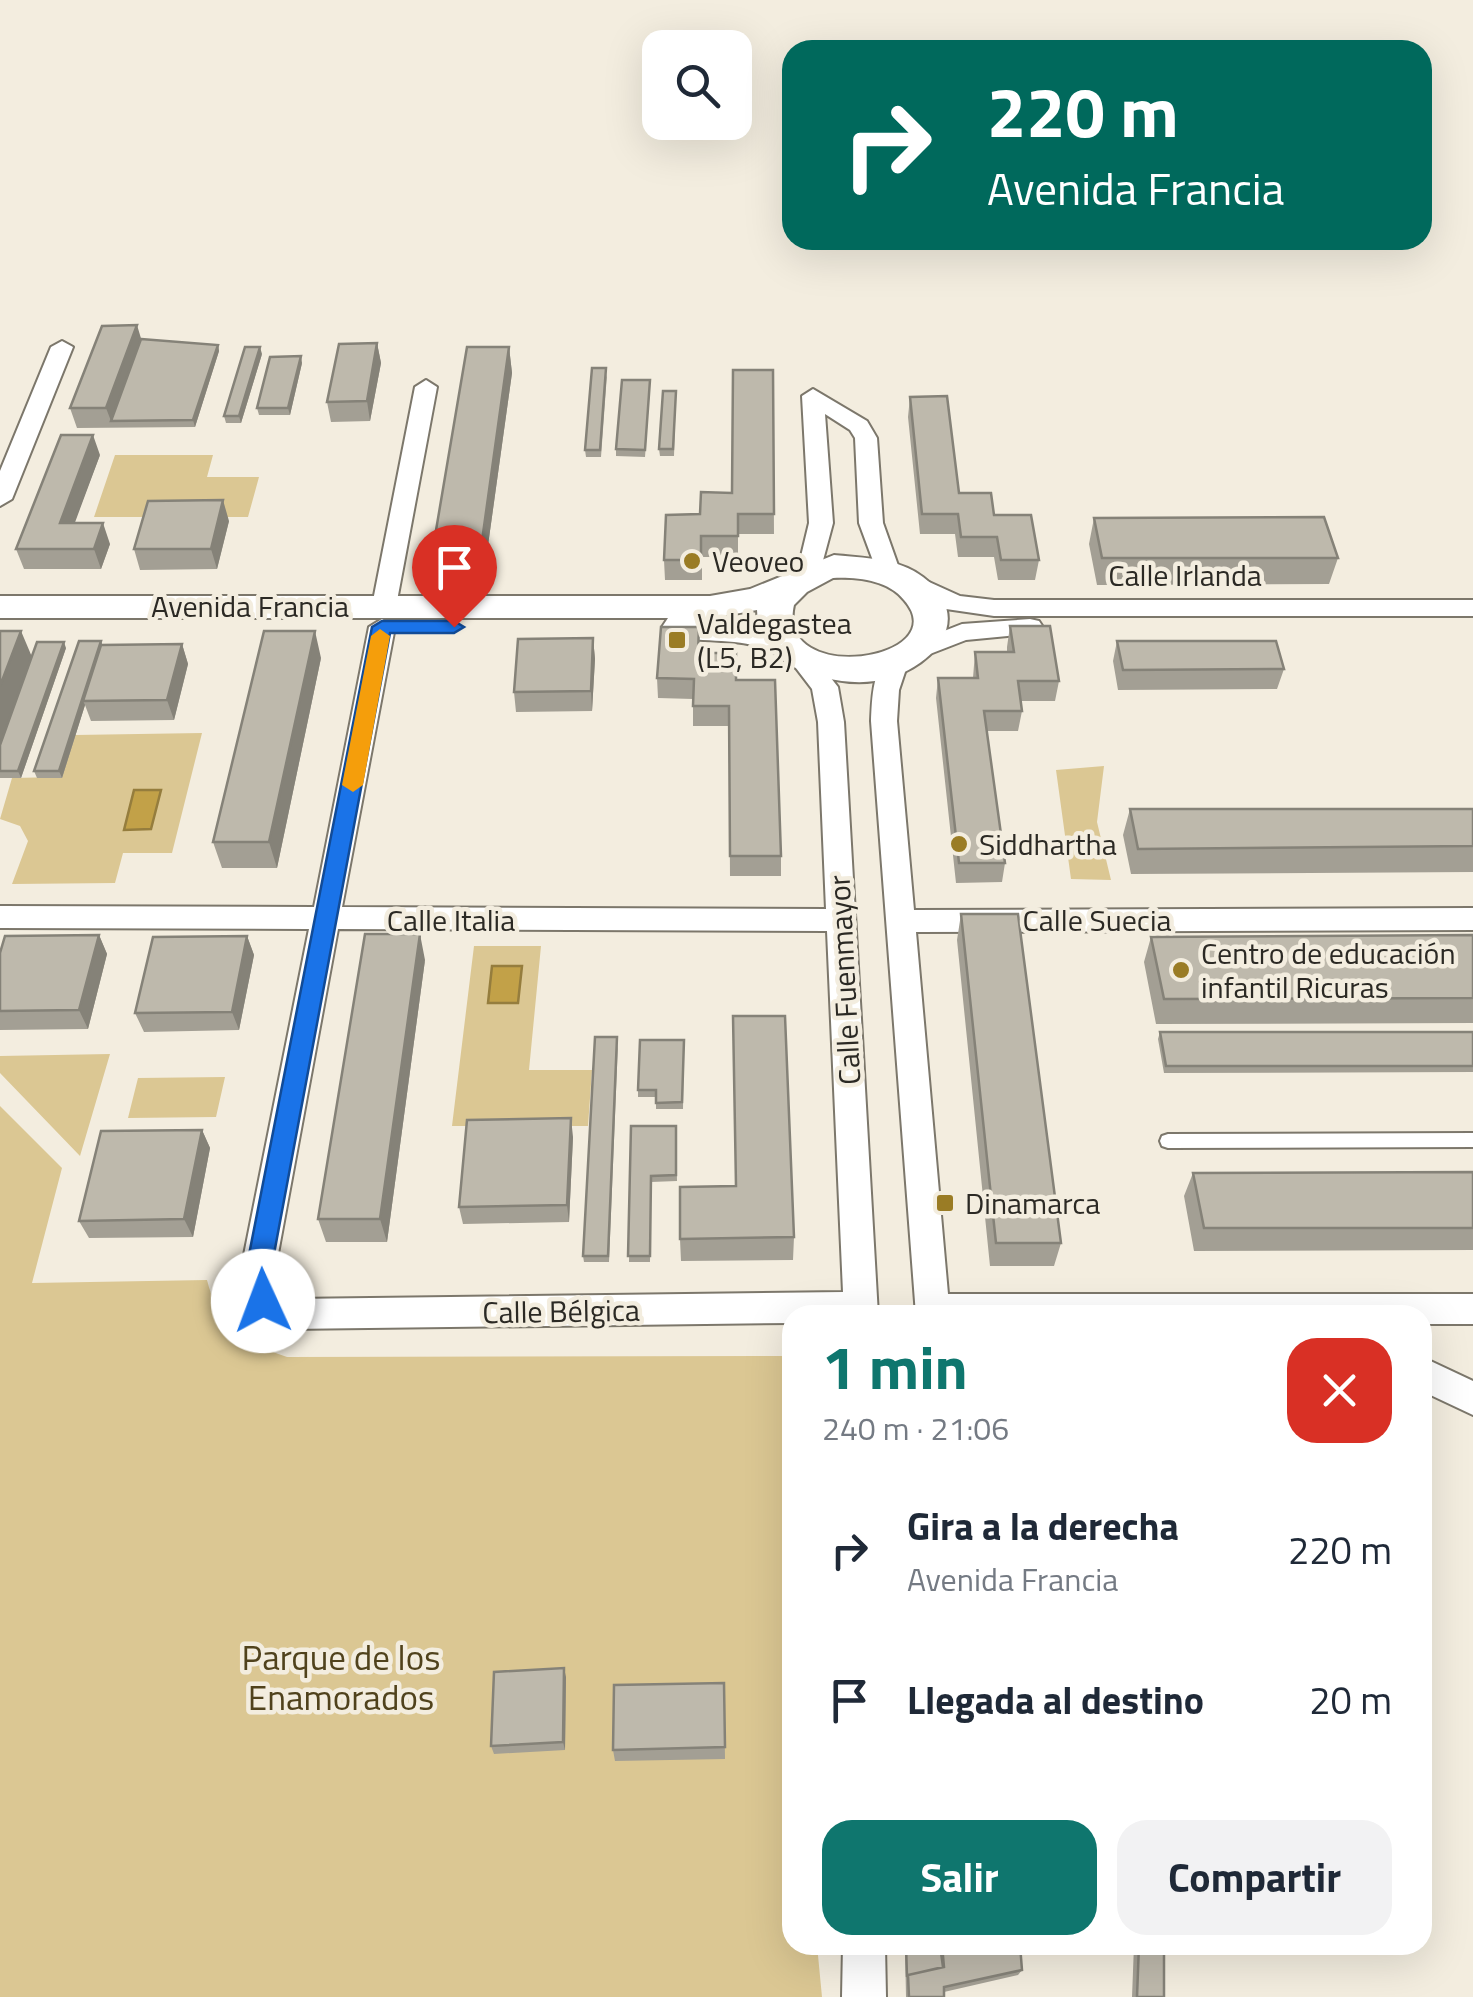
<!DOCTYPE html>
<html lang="es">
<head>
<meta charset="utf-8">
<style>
  :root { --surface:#fff; --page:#f2f2f3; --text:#1f2937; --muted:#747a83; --accent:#0f766e }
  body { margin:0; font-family:"Titillium Web",sans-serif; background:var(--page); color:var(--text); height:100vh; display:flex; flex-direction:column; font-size:38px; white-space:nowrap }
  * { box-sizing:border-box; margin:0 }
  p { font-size:32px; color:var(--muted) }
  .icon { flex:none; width:55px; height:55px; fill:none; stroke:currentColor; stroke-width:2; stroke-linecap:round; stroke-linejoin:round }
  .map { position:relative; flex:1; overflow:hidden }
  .side { position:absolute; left:782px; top:1305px; width:650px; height:650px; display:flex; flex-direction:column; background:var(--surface); border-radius:30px; box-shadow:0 10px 40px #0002 }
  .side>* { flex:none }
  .top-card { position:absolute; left:782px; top:40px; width:650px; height:210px; border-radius:30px; box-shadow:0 10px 40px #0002; background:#00695c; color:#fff; overflow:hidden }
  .controls { position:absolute; left:642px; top:30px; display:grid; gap:20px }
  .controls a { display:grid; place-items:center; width:110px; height:110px; border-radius:20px; background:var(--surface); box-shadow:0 10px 40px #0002; font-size:50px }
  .pin { position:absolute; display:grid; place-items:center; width:85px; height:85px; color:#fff; margin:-102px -42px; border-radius:50% 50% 50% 0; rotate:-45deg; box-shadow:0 0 10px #0007 }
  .pin .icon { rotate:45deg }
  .me { position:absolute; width:110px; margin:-55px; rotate:358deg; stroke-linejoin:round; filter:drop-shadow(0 0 8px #0008) }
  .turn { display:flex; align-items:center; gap:35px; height:210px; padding:0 40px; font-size:45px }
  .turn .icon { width:130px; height:130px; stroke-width:2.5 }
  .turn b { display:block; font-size:70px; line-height:85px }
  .round { display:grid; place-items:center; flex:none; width:105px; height:105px; border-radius:30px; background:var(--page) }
  .headline { display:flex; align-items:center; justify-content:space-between; height:170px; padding:0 40px }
  h1 { font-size:60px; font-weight:700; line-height:75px; color:var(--accent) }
  .cta { display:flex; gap:20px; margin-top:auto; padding:20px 40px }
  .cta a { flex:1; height:115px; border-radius:30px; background:var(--accent); color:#fff; font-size:40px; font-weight:700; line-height:115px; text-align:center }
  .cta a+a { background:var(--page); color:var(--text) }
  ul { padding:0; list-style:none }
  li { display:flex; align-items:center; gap:30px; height:150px; padding:0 40px }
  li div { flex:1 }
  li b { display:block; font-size:38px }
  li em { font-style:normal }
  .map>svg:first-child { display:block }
  .green { fill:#dbc793 }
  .water { fill:#c2a148; stroke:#957d3d; stroke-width:2.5 }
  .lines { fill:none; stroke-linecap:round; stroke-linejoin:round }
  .service-casing { stroke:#7c776b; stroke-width:4 }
  .minor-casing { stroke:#7c776b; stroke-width:4 }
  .secondary-casing { stroke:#7c776b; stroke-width:4 }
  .service { fill:#fff; fill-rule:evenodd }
  .minor { fill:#fff; fill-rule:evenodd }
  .secondary { fill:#fff; fill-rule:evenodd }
  .wall { fill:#a39f94 }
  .shaded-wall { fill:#858278 }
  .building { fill:#beb9ac; stroke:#858278; stroke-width:2.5 }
  .route { fill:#1a73e8; stroke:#114b97; stroke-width:2.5 }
  .slow { fill:#f59e0b }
  .poi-dot { fill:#9a7c25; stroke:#f3eddf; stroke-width:4 }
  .labels { text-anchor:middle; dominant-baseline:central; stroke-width:9; stroke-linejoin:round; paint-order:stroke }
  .poi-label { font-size:30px; fill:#2b2924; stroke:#f3eddf; text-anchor:start }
  .street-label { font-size:30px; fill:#2b2924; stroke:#f3eddf }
  .near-park-label { font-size:35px; fill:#50421c; stroke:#f3eddf }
</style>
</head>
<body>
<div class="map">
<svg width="1473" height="1997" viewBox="0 0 1473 1997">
  <rect width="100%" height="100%" fill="#f3eddf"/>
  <path class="green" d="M115 455H213L207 477H259L248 517H94Z
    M202 733 172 853H123L115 883 12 884 28 841 20 826 0 819 12 778 62 777 75 735Z
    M1104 766 1097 822 1111 880 1071 879 1056 770Z
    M474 946H541L529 1070H592L588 1126H452Z
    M110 1054 80 1156 0 1073V1056Z
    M225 1077 216 1117 128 1118 138 1078Z
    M0 1106 62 1168 32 1283 207 1280C220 1330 241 1341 287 1357L787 1356 792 1545V1945H817L822 1997H0Z"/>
  <path class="water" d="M134 790H161L151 829 124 830Z
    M492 966H522L518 1003H488Z"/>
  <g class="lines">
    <g class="service-casing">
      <path id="service" d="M1473 1133V1147L1168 1148 1162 1146 1160 1141 1162 1136 1168 1134Z"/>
    </g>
    <g class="minor-casing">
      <path id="minor" d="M62 341 73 347 12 499 0 506V471L51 347Z
        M426 380 437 387 396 606 384 614 372 606 415 387Z
        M813 389 867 421 877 438 883 523 900 571 897 577H879L859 523 855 438 850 430 825 414 833 523 818 579H800L797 573 809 523 802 396Z
        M907 572 960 596 994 600H1473V616H994L946 609 898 586 895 580 898 574Z
        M382 619 395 627 342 907 826 909 818 722 812 689 786 655 790 649H808L838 687 844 722 878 1315H792V1323L288 1329 251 1312 241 1270 309 929 0 928V906L314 907 369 627ZM338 929 827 931 843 1292 291 1299 279 1292 275 1270Z
        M1030 619 1039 621 1043 627 1039 633 966 640 917 659 904 651 908 645 962 624Z
        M895 654 908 663 899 690 897 721 914 910 1473 908V930L916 932 948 1294H1473V1324H1422V1315H916L871 721C872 701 872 661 895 654Z
        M1422 1357 1473 1381V1415L1422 1391Z
        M843 1945H885L886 1997H842Z"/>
    </g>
    <g class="secondary-casing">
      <path id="secondary" d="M834 555C863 558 899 558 923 577 980 621 928 673 875 681 849 685 815 678 792 666 785 663 780 656 774 653 743 636 700 644 667 635L662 627 668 618H0V596H710L750 589ZM833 578C857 577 888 580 904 600 957 660 775 688 794 605L807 592ZM757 610 758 625 718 617Z"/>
    </g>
    <use href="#service" class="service"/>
    <use href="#minor" class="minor"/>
    <use href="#secondary" class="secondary"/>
  </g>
  <path class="wall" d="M141 339 218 345 219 351 195 427 77 428 70 408Z
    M377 343 381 363 370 421 331 422 327 402Z
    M509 347 512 373 484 574H438L433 548Z
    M262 354 241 423H226L224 416Z
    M302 363 290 415H259L257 408Z
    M773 370 774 534H738V557H702V580H665L664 560 700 514 732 493Z
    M607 374 601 457H586L585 450Z
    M650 387 645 457 616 456V449Z
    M676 391 674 456H660L659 449Z
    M910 397 959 493 994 515 1039 560 1035 580H998L994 557H958L955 534H920L908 417Z
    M100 455 74 523 110 544 101 569H24L16 549Z
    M1094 518 1338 558 1329 584 1097 585 1089 544Z
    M229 521 217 569 140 570 134 549Z
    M1010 626 1059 681 1055 701H1020L1022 711 1018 731H987L1005 863 1002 882 956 883 936 698 938 678H973L975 652H1007V647Z
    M593 638 595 659 592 711 516 712 514 692Z
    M101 641 102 645 182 644 188 664 174 720 91 721 85 705 62 778H37L34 771Z
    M1117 641 1284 669 1277 689 1118 690 1113 661Z
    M66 648 21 778H0V745L31 657Z
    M699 653 736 680 781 856V876H730L729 726H693V699L658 698 657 678Z
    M321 658 277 868H222L213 842Z
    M1130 809H1473V872L1131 874 1123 835Z
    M961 914 1061 1243 1054 1266H990L957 940Z
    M99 935 107 954 88 1029 0 1030V953Z
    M1473 935V1023L1156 1024 1144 962 1151 937Z
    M247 936 254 955 239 1030 144 1032 135 1013Z
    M425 960 387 1242H326L318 1219Z
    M1160 1032H1473V1072L1164 1073 1158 1039Z
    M684 1040 683 1109H656V1097H638V1090Z
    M618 1043 609 1262H584L583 1256Z
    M631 1126H676L677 1181 651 1182 650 1262H629Z
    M202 1130 210 1148 193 1237 89 1238 79 1221Z
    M573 1137 569 1222 463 1224 459 1207Z
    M1473 1172V1250L1194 1251 1184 1196 1193 1173Z
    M736 1186 794 1237 793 1260 681 1261 680 1239Z
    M566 1677 565 1750 494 1754 491 1746Z
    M724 1683 725 1759 615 1761 613 1750Z
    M905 1945H1020L1022 1970 1018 1975 944 1992V1997H906Z
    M1134 1945H1164V1997H1132Z"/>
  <path class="shaded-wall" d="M137 325 143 345 111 421 106 408Z
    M377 343 381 363 370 421 367 401Z
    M218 345 219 351 195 427 193 420Z
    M260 347 262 354 241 423 239 416Z
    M509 347 512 373 484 574 481 548Z
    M301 356 302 363 290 415 288 408Z
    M93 435 100 455 67 544 60 523Z
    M223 500 229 521 217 569 211 549Z
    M103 523 110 544 101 569 94 549Z
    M21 631 32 657 0 744V686Z
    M315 631 321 658 277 868 269 842Z
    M593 638 595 659 592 711 591 691Z
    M101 641 103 648 83 701 85 705 62 778 59 771Z
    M64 642 66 648 21 778 18 771Z
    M182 644 188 664 174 720 167 700Z
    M420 934 425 960 387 1242 380 1219Z
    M99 935 107 954 88 1029 79 1010Z
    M247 936 254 955 239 1030 232 1012Z
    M571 1118 573 1137 569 1222 567 1205Z
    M202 1130 210 1148 193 1237 184 1219Z
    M564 1668 566 1677 565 1750 563 1742Z"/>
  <path class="building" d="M137 325 106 408H70L102 326Z
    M141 339 218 345 193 420 111 421Z
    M377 343 367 401 327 402 339 344Z
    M245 347H260L239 416H224Z
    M467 347H509L481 548H433Z
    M301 356 288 408H257L270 357Z
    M592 368H606L600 450H585Z
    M733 370H773L774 514H738V536H701V560H664L666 515 700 514 701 492 732 493Z
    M622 380H650L645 450 616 449Z
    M663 391H676L673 449H659Z
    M947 396 959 493H991L994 515H1031L1039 560H1001L997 537H961L958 514H922L910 397Z
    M61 435H93L60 523H103L94 549H16Z
    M223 500 211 549H134L148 501Z
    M1324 517 1338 558H1102L1094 518Z
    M1010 626H1050L1059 681H1018L1022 711H984L1005 863H959L938 678H978L975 652H1014Z
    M661 627H699L698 653H736V680H775L781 856H730L729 706H693L694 679 657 678Z
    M0 631H21L0 686Z
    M264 631H315L269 842H213Z
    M593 638 591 691 514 692 518 639Z
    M79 641H101L59 771H34Z
    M1117 641H1276L1284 669 1123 670Z
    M37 642H64L18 771H0V745Z
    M182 644 167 700 83 701 101 645Z
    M1130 809H1473V846L1138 849Z
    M961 914H1018L1061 1243H996Z
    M365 934H420L380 1219H318Z
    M99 935 79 1010 0 1011V953L5 936Z
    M1473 935V998L1164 999 1151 937Z
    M247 936 232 1012 135 1013 153 937Z
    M733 1016H785L794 1237 680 1239V1187L736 1186Z
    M1160 1032H1473V1066H1166Z
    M595 1037H617L608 1256H583Z
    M640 1040H684L682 1102 656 1103V1090H638Z
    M571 1118 567 1205 459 1207 467 1120Z
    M631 1126H676V1175L651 1176 650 1256H628Z
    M202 1130 184 1219 79 1221 101 1131Z
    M1473 1172V1228H1204L1193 1173Z
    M564 1668 563 1742 491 1746 494 1672Z
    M724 1683 725 1747 613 1750 614 1685Z
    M906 1945H940L943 1967 908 1975 907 1977Z
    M942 1945H1020L1022 1970 944 1987V1997H909L908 1975 944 1967Z
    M1139 1945H1164V1997H1137Z"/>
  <path class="route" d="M382 621H454L464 627 454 633H390L271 1270 276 1301 272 1309 263 1313 254 1309 246 1270 372 627Z"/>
  <path class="slow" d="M380 629 390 636 363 785 353 792 342 785 371 636Z"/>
  <g class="poi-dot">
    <circle cx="692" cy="561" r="10"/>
    <rect x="667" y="630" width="20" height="20" rx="5"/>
    <circle cx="959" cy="844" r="10"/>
    <circle cx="1181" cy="970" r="10"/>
    <rect x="935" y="1193" width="20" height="20" rx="5"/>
  </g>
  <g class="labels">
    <g class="poi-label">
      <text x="712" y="561">Veoveo</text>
      <text x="697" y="623">Valdegastea<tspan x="697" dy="34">(L5, B2)</tspan></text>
      <text x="979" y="844">Siddhartha</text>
      <text x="1201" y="953">Centro de educación<tspan x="1201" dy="34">infantil Ricuras</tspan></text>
      <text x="965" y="1203">Dinamarca</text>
    </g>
    <g class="street-label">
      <text x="1185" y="575">Calle Irlanda</text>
      <text x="250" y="606">Avenida Francia</text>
      <text x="451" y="920">Calle Italia</text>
      <text x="1097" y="920">Calle Suecia</text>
      <text transform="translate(844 980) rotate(-93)">Calle Fuenmayor</text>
      <text transform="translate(561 1311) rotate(-1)">Calle Bélgica</text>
    </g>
    <g class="near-park-label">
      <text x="341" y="1657">Parque de los<tspan x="341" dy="40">Enamorados</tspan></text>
    </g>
  </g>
</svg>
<div class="controls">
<a><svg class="icon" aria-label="search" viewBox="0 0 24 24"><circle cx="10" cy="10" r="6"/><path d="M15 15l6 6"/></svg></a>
</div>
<div class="pin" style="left:454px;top:627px;background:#d93025"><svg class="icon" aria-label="arrive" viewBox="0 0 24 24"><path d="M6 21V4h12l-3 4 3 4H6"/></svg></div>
<svg class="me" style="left:263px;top:1301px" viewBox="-20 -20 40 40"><circle r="19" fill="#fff"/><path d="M0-13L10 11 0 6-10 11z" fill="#1a73e8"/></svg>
<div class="top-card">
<div class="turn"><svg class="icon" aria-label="right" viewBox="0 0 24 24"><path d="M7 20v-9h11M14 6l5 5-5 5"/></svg><div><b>220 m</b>Avenida Francia</div></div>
</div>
<section class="side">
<div class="headline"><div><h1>1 min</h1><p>240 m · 21:06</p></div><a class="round" style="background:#d93025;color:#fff"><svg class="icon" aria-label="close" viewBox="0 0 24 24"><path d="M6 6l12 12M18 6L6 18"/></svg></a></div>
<ul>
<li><svg class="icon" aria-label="right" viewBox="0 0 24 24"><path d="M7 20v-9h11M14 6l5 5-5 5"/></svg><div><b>Gira a la derecha</b><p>Avenida Francia</p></div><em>220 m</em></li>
<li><svg class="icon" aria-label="arrive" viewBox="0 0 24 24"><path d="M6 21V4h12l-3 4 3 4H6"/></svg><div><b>Llegada al destino</b></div><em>20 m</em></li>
</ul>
<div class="cta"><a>Salir</a><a>Compartir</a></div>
</section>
</div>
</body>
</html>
